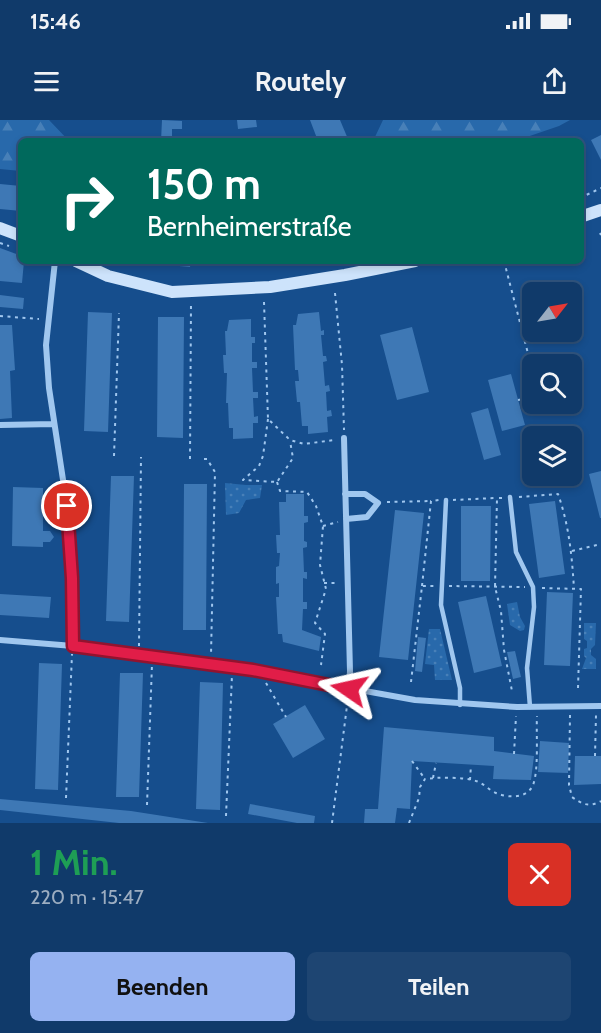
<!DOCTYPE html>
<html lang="de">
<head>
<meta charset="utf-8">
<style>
  :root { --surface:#103a6a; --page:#1e4572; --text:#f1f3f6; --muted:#9cadc1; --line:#30547e; --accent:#95b2f1 }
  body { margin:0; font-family:Cabin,sans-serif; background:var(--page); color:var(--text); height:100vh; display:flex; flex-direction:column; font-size:22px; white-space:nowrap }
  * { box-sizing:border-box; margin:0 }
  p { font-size:20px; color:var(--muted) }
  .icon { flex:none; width:33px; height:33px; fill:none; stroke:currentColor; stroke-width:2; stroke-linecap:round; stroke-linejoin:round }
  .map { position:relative; height:703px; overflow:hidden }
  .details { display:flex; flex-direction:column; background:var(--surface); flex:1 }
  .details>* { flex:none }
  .guide { position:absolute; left:18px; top:18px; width:566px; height:126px; border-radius:9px; box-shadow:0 3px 9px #0003,0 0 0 2px var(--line); background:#00695c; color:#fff; overflow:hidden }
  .needle { width:39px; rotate:59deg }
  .controls { position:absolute; left:522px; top:162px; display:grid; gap:12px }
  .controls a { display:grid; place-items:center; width:60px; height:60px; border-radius:9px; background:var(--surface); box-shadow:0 3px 9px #0003,0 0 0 2px var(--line); font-size:30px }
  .pin { position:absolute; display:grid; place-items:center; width:51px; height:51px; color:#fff; margin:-26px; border:3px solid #fff; border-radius:50%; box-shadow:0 2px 6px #0007 }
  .me { position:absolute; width:66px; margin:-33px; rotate:281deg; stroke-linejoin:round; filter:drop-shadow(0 0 4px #0008) }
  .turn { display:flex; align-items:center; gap:21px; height:126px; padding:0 30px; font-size:27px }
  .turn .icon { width:78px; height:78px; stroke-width:2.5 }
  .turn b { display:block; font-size:42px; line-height:51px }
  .round { display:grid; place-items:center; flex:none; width:63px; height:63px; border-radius:9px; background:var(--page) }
  .headline { display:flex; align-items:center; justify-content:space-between; height:102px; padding:0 30px }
  h1 { font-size:36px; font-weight:700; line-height:45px; color:#1e9e55 }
  .cta { display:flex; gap:12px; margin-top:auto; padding:12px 30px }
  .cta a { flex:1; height:69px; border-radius:9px; background:var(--accent); color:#111; font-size:24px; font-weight:700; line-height:69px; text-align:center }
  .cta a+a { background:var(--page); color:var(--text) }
  .status { display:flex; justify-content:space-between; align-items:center; height:42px; padding:0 30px; background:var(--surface); direction:ltr }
  .status svg { height:16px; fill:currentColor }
  header { display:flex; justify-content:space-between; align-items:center; height:78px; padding:0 30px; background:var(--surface); font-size:27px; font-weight:700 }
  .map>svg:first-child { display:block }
  .forest { fill:url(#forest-firs) }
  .park { fill:url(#park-dots) }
  .building { fill:#3e78b5 }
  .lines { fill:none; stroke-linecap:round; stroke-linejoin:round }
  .path { stroke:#a0c7ef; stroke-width:2; stroke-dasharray:3 4.5; stroke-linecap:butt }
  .service { stroke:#a0c7ef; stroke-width:4.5 }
  .minor { stroke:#a0c7ef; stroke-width:6 }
  .secondary { stroke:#cde3fb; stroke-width:12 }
  .route-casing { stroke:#92132f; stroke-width:15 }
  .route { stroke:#e11d48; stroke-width:10 }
</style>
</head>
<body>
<div class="status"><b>15:46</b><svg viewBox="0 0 49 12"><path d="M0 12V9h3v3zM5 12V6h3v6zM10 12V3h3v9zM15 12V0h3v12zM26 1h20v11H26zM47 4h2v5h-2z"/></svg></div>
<header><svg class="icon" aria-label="menu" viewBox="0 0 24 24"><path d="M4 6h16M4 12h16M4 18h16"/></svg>Routely<svg class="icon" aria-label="share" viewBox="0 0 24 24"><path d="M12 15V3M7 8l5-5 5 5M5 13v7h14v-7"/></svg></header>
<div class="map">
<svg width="601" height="703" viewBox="0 0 601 703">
  <defs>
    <pattern id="forest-firs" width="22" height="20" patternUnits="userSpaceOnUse" patternTransform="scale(1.5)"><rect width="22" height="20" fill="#2869ab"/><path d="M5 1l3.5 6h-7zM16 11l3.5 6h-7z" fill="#4880b8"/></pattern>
    <pattern id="park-dots" width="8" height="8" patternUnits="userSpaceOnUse" patternTransform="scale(1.5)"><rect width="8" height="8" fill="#2869ab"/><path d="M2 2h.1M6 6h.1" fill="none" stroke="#4880b8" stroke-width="1.8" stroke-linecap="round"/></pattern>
  </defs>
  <rect width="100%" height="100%" fill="#164e8d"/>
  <path class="forest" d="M0 0H49L69 21H21V51L0 49Z
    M383 0H570L559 6 515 21H364L375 17Z"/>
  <path class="park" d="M225 363 246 365H262L260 378 246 380 239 393 226 395Z
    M517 482 520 497 525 506 524 510 520 511 510 505 507 484Z
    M584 503H596L595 525 591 529V535L596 539V549H582L586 538 584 536V529L587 528V521L584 519Z
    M429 509H440L452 560H435L434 545 425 544Z"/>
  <path class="building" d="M162 0 182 1V9H172V21H161Z
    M237 0H256L257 7 238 9Z
    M310 0H340L348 19 318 21Z
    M601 15V40L591 20Z
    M0 64 21 66V91L0 89Z
    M0 128 19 135 18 139 24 141 22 163 0 161Z
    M147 141H191L190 147 147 143Z
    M0 175 24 178 23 189 0 187Z
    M88 192 112 193 108 312 84 311Z
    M319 192 321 211 324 210V215H321L323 236H326L327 241 323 242 325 266 329 265 330 271 326 272 327 291 331 290 332 296 327 297 328 312 308 314V306H302L300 282H297L295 261H299L298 250H295L293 205H296L298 194Z
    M158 197H184L183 318 157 317Z
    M251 199V217H255V223H252V242H257V248H252L253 272H258V278H253L254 297 258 296V303H253V318L233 319V308H229L228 283H226L227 253H224L223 235H226L225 211H227L229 200Z
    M0 205H12L15 250 10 251 12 298 0 299Z
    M412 207 429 272 397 280 380 215Z
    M511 254 525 305 502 311 488 260Z
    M488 288 501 335 484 340 471 293Z
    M546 309 548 316H532V344L524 315Z
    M601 351V398H600L589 354Z
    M111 356H134L129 502 106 501Z
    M184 364H207L206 510H183Z
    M13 367 43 368V411H50L54 417 50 422H43V427L12 426Z
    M286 374H304V396H308V402L304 403V421L307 422V427L303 428 304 452H307V459L303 458V482H307V489H303L302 510 321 517 319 531 283 522 282 514H278L276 477H279V463L276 464V447L279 446 280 433H277L276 415H280L279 382H286Z
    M555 381 565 454 539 458 529 384Z
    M461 386H491L490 461H461Z
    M395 390 424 393 408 540 379 537Z
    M547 472 573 473 570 546 544 545Z
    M0 474 51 477 49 498 0 495Z
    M486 476 502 546 474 553 458 482Z
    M418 517 426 518 422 552 415 551Z
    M515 531 521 557 513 559 507 532Z
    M39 543 62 544 58 670 35 669Z
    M120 553H143L139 677H116Z
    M200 562 223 563 220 690 196 689Z
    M305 585 325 619 293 638 273 604Z
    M384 607 494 617V631L534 636 531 660 493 659 494 646 412 641 410 689 397 688 395 703H364L365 689H378Z
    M540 621 569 623 568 653 538 652Z
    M575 636H601V664L574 665Z
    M0 679 131 691 208 703H119L0 690Z
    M250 684 315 696 314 703H297L248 694Z"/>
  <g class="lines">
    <path class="path" d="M580 78 601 68
      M580 111H581
      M600 113 601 115
      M0 123 9 126
      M504 141 532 249
      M335 173 342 245 344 310
      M264 182 268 299 290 320 304 324 334 320
      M0 196 39 199
      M518 280 532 278
      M268 299 263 336 259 346 243 360 277 362 293 338 290 321
      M114 336 119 193
      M190 339 191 184
      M204 339H207L215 352 211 535
      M277 362 280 371 307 372 316 386 323 406 320 445 326 469 315 503 325 514 321 545
      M519 377 558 374C569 405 572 436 574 469
      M502 378H497L495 467 501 491 504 530 512 571
      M453 380 496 378
      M387 382 431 381
      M323 406 338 402
      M572 431 601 424
      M324 463H339
      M422 466 431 381 439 380
      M449 466 525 467
      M542 468 581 469 578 568
      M139 526 141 337
      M411 562 422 466H435
      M266 563 286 597
      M570 595 569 665 572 677C582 684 589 688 601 681
      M514 634 516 596
      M595 636 596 595
      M412 641 425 659
      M433 658 436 643
      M470 660 471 645
      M66 678 72 534
      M147 685 152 544
      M226 696 232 555
      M332 703 348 578
      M409 703 419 678 420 667 425 659C438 657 464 657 476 661 483 663 489 670 496 673 508 678 527 679 533 665 539 650 536 613 537 596"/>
    <path class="service" d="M510 377 516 432 533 467 534 487 527 548 530 587
      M446 380 441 485 460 568V585"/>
    <path class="minor" d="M55 141 46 225 49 268 67 386 70 424 73 526
      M0 305 54 304
      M344 318 350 551 349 569
      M345 374H365L378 383 367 397 346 399
      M0 520 73 526 210 543 415 580 517 587 601 586"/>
    <path class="secondary" d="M580 97 601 90
      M0 108 21 116
      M76 141 108 156 172 172 270 167 345 155 415 141"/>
  </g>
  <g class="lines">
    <g class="route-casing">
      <path id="route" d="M67 386 72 458 73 526 253 550 349 569"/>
    </g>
    <use href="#route" class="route"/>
  </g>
</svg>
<div class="controls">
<a><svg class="needle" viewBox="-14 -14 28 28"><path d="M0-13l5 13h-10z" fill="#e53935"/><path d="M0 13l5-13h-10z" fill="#9cadc1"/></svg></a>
<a><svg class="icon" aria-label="search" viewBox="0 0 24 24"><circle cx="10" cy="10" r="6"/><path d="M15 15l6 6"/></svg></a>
<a><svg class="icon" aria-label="layers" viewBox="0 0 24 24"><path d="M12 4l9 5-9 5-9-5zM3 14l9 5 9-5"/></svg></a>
</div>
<div class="pin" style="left:67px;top:386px;background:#d93025"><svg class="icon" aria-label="arrive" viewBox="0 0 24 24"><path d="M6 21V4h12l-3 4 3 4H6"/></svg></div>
<svg class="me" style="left:349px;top:569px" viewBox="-20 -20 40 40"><path d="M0-17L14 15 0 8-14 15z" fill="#e11d48" stroke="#fff" stroke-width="4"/></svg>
<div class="guide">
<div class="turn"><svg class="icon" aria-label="right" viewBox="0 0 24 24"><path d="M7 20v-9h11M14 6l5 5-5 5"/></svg><div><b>150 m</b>Bernheimerstraße</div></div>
</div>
</div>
<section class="details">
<div class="headline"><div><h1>1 Min.</h1><p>220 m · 15:47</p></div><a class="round" style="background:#d93025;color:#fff"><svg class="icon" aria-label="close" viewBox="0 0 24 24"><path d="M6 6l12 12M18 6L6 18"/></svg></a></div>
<div class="cta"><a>Beenden</a><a>Teilen</a></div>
</section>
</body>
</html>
